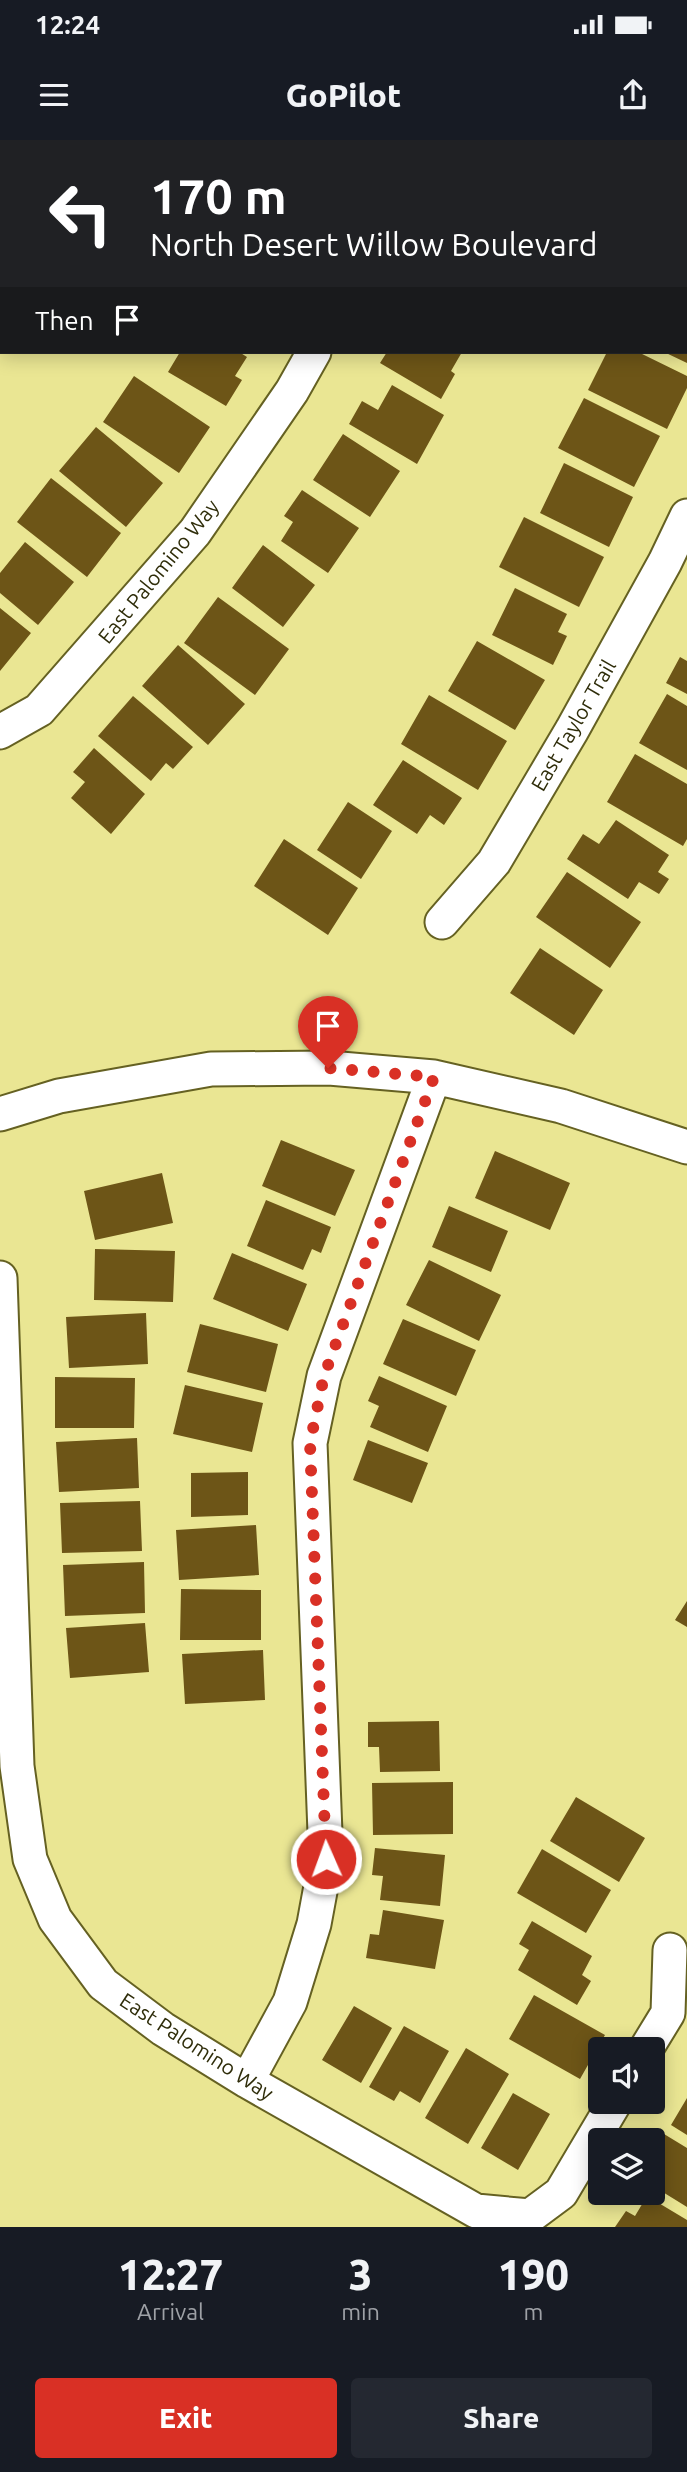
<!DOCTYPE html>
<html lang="en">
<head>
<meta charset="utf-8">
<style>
  :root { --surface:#171b24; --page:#242831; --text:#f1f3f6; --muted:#9ea1a6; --accent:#d93025 }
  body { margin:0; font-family:Ubuntu,sans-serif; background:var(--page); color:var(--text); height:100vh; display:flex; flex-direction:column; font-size:26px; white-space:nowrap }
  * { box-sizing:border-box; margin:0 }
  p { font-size:23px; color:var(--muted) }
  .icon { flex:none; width:38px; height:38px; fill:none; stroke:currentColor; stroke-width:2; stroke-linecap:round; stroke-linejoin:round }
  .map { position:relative; height:2087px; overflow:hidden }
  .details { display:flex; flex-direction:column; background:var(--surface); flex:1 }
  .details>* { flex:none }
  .hud { position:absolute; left:0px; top:0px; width:688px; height:214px; box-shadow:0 4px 18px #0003; background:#202124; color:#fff; overflow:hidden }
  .buttons { position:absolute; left:588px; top:1897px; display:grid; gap:14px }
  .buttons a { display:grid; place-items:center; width:77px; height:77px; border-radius:7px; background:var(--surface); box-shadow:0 4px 18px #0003; font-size:35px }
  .pin { position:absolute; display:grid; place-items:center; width:60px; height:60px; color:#fff; margin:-72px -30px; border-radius:50% 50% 50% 0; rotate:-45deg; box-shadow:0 0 7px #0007 }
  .pin .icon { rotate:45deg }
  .me { position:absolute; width:77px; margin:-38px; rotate:358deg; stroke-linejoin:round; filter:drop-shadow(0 0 5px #0008) }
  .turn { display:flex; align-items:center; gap:24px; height:147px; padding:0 35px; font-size:32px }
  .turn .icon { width:91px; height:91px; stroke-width:2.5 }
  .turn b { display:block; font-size:49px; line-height:60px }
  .then { display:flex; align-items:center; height:66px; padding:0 35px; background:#0003; gap:14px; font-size:26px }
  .eta { display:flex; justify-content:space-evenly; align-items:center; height:119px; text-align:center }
  .eta b { font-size:42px; font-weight:800; line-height:49px }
  .cta { display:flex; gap:14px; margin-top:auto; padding:14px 35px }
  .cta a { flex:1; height:80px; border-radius:7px; background:var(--accent); color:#fff; font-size:28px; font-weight:800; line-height:80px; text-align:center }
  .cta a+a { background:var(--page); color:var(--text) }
  .status { display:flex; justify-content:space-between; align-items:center; height:49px; padding:0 35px; background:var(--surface); direction:ltr }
  .status svg { height:19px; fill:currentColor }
  header { display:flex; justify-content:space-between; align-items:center; height:91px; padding:0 35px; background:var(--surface); font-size:32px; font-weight:800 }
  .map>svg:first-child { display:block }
  .building { fill:#6d5517 }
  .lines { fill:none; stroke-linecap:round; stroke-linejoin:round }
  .street-casing { stroke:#656122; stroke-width:37 }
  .street { stroke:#fff; stroke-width:33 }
  .route { stroke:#d93025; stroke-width:12; stroke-dasharray:0 21.6 }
  .labels { text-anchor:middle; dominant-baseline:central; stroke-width:7; stroke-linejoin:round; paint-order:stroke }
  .street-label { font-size:21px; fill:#2f2d0a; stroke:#fff }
</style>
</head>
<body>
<div class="status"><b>12:24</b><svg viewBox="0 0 49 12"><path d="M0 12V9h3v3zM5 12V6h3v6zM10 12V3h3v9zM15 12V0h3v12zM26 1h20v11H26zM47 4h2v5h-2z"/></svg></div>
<header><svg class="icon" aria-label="menu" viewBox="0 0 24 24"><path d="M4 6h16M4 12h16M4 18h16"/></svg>GoPilot<svg class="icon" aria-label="share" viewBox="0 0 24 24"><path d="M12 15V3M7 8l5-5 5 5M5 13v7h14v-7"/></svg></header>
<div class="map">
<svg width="687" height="2087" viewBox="0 0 687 2087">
  <rect width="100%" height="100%" fill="#eae693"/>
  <path class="building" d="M180 212H239L247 217 235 236 242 240 226 266 168 232Z
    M387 212H462L451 231 455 234 441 259 380 223Z
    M607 212H638L687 236V248L667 289 588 250Z
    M664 212H687V223Z
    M134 236 210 287 179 333 103 282Z
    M392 245 444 275 417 324 349 284 362 261 378 270Z
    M584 258 660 296 634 347 558 308Z
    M96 287 163 343 126 387 59 331Z
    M343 294 400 331 370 377 313 340Z
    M564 323 633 357 609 407 540 373Z
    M51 338 121 393 87 437 17 382Z
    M302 350 359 388 328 433 281 401 293 382 284 376Z
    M524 377 604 417 579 467 499 427Z
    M25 402 74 442 38 485 0 453V433Z
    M263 405 315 445 283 487 232 448Z
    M515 448 567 474 558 492 567 496 553 525 492 495Z
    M218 457 289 509 255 555 184 503Z
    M0 468 31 493 0 531Z
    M477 501 545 540 515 590 448 551Z
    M178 505 245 564 208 605 142 546Z
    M680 517 687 521V554L666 543Z
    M667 554 687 566V630L639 603Z
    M429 555 507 601 478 650 401 604Z
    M133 556 193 607 173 629 166 623 151 641 98 596Z
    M94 608 145 654 111 694 71 658 85 642 73 632Z
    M635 614 687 644V699L683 706 607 662Z
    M403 620 462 658 444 685 430 675 417 694 373 665Z
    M348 662 392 691 361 739 317 710Z
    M616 680 669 715 658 732 669 739 659 754 639 742 628 759 567 719 583 694 599 704Z
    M284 699 358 748 328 795 254 746Z
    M567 732 641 782 610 828 536 777Z
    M540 808 603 850 574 895 510 853Z
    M281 1000 355 1030 335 1076 262 1046Z
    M495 1011 570 1043 550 1090 475 1058Z
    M162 1033 173 1083 95 1100 84 1051Z
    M266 1060 331 1087 321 1113 312 1109 303 1130 247 1106Z
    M449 1066 508 1091 491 1132 432 1107Z
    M95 1109 175 1111 173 1162 94 1160Z
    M232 1113 307 1144 288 1191 213 1159Z
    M429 1120 501 1155 479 1201 406 1165Z
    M146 1173 148 1224 69 1228 66 1177Z
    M403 1179 476 1210 456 1256 383 1224Z
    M200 1184 278 1204 266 1252 187 1232Z
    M379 1236 447 1266 428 1312 370 1287 379 1266 368 1261Z
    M55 1237 135 1238 134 1288H55Z
    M185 1245 263 1263 252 1312 173 1294Z
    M137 1298 139 1348 59 1352 56 1302Z
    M368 1300 428 1323 412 1363 353 1340Z
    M248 1332V1375L191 1377V1333Z
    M140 1361 142 1411 62 1413 60 1363Z
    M256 1385 259 1435 179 1440 176 1390Z
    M144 1422 145 1473 65 1476 63 1425Z
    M181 1449 261 1450V1500H180Z
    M687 1461V1487L675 1480Z
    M145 1483 149 1532 70 1538 66 1488Z
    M263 1510 265 1560 185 1564 182 1514Z
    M439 1581 440 1631 380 1632 379 1607H368V1582Z
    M453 1642V1694L373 1695 372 1643Z
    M576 1657 645 1698 619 1742 550 1701Z
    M375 1708 445 1715 440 1766 380 1760 383 1736 372 1735Z
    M542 1709 611 1750 586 1793 517 1753Z
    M383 1770 444 1780 435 1829 366 1818 370 1794 379 1795Z
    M532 1781 592 1816 582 1835 591 1841 577 1865 518 1830 529 1810 519 1804Z
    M534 1855 605 1895 580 1939 509 1899Z
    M354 1866 392 1888 361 1943 322 1920Z
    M404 1886 449 1911 420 1963 400 1951 394 1961 369 1947Z
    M466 1908 509 1934 468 2004 425 1978Z
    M513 1953 550 1974 518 2030 481 2008Z
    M687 1958V1995L671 1985Z
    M664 1994 687 2008V2067L653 2046V2013Z
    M647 2056 687 2080V2087H615L626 2071 635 2076Z"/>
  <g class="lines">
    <g class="street-casing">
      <path id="street" d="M430 2 431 0
        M0 592 39 570 195 392 292 251 314 212
        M442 782 494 722 572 590 665 422 687 376
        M0 974 59 956 211 929 329 928 434 937 561 966 687 1007
        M0 1138 17 1626 30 1719 55 1779 103 1844 163 1889 247 1941 476 2071 530 2076 561 2053 615 1962
        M646 1909 668 1873 670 1810
        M247 1941 290 1862 314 1784 326 1719 310 1303 324 1236 434 937"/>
    </g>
    <use href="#street" class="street"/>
  </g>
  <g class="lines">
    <path class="route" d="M326 1719 310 1303 324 1236 434 937 328 928"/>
  </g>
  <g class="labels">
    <g class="street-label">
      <text transform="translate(158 431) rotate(-51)">East Palomino Way</text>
      <text transform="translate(573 585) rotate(-60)">East Taylor Trail</text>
      <text transform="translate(197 1906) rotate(33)">East Palomino Way</text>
    </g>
  </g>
</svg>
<div class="buttons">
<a><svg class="icon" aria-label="sound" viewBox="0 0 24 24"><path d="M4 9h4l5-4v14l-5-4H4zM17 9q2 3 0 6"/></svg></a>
<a><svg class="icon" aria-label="layers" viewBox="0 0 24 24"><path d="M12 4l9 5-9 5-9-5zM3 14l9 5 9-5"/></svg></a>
</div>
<div class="pin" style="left:328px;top:928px;background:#d93025"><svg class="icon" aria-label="arrive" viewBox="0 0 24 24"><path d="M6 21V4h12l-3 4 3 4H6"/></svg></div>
<svg class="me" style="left:326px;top:1719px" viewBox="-20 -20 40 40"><circle r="17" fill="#d93025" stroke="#fff" stroke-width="3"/><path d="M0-11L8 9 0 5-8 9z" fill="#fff"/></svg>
<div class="hud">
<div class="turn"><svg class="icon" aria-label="left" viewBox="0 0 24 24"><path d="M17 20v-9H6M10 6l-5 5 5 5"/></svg><div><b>170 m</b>North Desert Willow Boulevard</div></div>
<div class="then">Then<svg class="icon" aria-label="arrive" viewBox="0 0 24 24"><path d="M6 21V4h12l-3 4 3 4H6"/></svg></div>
</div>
</div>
<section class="details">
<div class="eta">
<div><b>12:27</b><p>Arrival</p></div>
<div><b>3</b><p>min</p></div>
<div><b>190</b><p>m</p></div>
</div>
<div class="cta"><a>Exit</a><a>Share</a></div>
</section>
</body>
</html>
